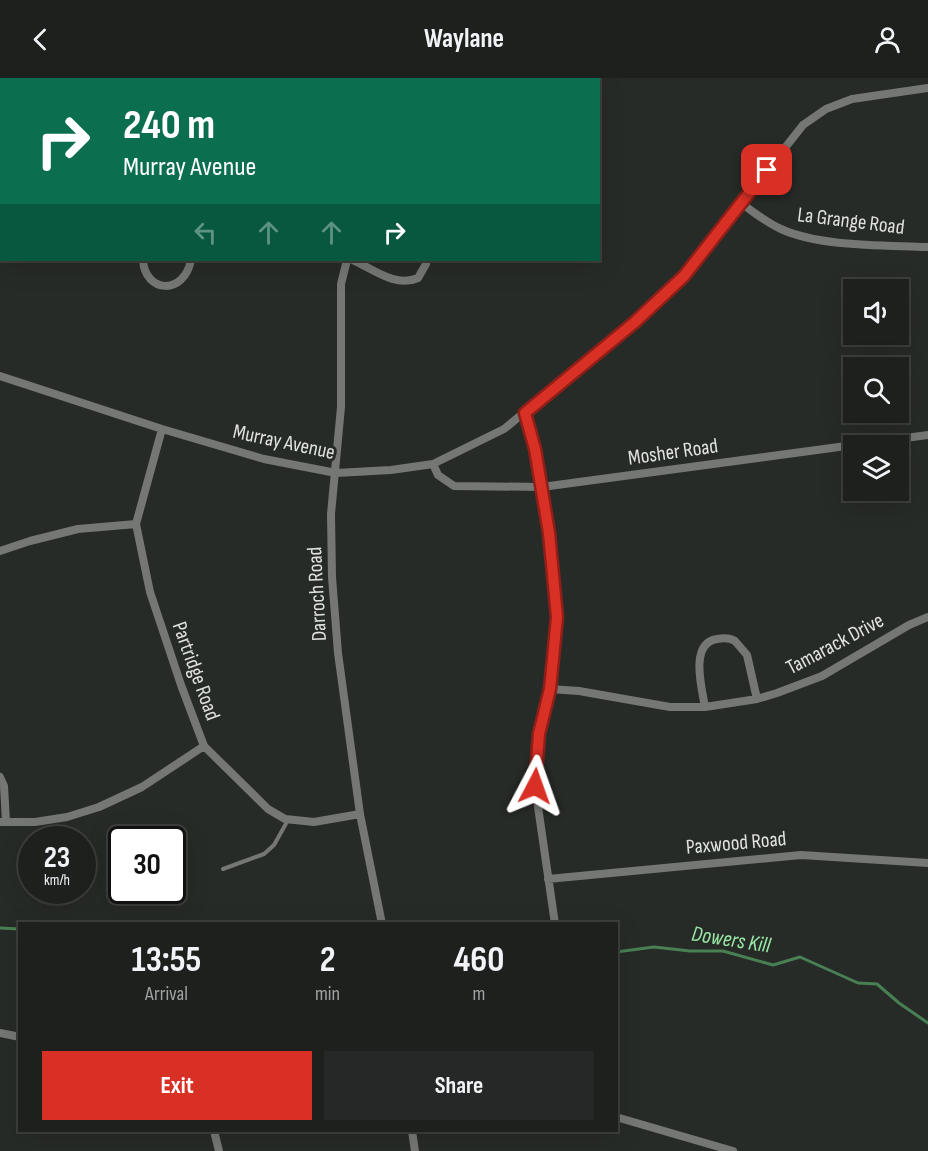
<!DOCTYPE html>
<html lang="en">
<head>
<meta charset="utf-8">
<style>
  :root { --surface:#1d201d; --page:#252826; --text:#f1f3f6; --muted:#a0a3a4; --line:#3b3e3b; --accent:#d93025 }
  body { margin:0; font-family:"Sofia Sans Condensed",sans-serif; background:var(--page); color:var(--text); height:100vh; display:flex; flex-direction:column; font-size:22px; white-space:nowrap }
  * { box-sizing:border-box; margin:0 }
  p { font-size:20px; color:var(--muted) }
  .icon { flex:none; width:33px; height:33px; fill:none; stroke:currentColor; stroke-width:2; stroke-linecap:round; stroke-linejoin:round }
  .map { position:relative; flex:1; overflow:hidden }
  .details { position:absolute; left:18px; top:844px; width:600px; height:210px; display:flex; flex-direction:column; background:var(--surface); border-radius:0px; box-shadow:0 6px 24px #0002,0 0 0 2px var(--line) }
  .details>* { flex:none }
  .banner { position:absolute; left:0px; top:0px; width:600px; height:183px; box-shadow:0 6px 24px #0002,0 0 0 2px var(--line); background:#0b6e4f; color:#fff; overflow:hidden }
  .tools { position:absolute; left:843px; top:201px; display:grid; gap:12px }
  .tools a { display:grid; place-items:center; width:66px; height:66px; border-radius:0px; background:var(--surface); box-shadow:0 6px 24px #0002,0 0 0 2px var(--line); font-size:30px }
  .speed { position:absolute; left:18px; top:748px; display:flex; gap:12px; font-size:30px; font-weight:700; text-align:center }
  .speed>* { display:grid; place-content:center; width:78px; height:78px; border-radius:50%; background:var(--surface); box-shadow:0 6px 24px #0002,0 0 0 2px var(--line); line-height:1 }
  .speed small { font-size:15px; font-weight:400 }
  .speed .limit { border:3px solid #111; border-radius:9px; background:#fff; color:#111 }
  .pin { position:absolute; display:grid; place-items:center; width:51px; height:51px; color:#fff; margin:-26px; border-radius:12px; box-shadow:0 3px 9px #0006 }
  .me { position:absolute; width:66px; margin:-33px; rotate:4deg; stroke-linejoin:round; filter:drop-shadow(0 0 4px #0008) }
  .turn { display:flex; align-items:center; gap:21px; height:126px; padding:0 24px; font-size:27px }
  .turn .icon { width:78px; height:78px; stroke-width:2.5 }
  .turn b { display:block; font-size:42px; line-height:51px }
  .lanes { display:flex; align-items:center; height:57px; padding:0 24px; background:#0003; justify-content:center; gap:30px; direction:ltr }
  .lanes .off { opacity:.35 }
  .eta { display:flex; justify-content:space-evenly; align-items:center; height:102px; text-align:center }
  .eta b { font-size:36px; font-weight:700; line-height:42px }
  .cta { display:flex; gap:12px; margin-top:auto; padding:12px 24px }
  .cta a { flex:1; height:69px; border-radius:0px; background:var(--accent); color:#fff; font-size:24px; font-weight:700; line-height:69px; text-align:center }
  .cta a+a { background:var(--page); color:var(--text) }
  header { display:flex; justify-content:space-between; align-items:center; height:78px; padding:0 24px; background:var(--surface); font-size:27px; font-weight:700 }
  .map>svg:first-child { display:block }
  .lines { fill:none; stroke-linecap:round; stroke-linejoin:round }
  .stream { stroke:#488053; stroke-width:3 }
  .service { stroke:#757775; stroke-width:4 }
  .minor { stroke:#757775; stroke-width:8 }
  .route-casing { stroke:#8d1f18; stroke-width:15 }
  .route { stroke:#d93025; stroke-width:10 }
  .labels { text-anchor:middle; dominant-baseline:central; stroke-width:6; stroke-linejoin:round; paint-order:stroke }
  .street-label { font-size:21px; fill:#dfe2df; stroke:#272b27 }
  .water-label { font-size:22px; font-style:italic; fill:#97e7a5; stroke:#272b27 }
</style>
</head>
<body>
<header><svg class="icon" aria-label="back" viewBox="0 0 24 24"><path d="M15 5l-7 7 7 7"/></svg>Waylane<svg class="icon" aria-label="person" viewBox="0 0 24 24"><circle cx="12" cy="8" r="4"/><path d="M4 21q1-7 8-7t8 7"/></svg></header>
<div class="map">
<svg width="928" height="1073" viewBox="0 0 928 1073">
  <rect width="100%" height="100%" fill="#272b27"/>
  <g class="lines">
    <path class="stream" d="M51 846H61
      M0 850 20 851
      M616 874 654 869 690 873H723L773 887 800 879 858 905 877 906 899 925 928 945"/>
    <path class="service" d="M223 791 264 776 274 767 288 742"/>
    <path class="minor" d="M115 2 119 0
      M446 2 447 0
      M0 40H2
      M742 126C754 134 767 145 781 151 820 169 884 167 928 169
      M143 182C145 215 184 218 191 182
      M347 182 341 206V329L331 436 332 499 338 575 360 736 382 846
      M353 182C373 191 396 210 418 200L426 186V182
      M0 298 162 351 264 381 336 395 391 392 433 386 504 351 635 244 684 198 803 47 826 31 852 21 928 10
      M525 335 535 371 549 455 557 539 550 611 539 656 535 708 555 846
      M162 351 136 446 150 514 181 607 204 668 268 731 285 741 314 744 360 736
      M433 386 438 397 454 408 542 409 928 357
      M0 473 30 463 78 451 136 446
      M550 611 579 613 670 629H705L757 621 777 615 822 598 909 547 928 539
      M705 629C702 611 689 565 717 561 723 560 730 560 735 563L747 577 757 621
      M0 699 4 708 6 744
      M0 744H35L67 739 99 729 142 709 204 668
      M548 801 801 777 928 785
      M0 955 20 959
      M616 1039 733 1073
      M214 1053 219 1073
      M412 1053 415 1073"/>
  </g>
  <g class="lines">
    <g class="route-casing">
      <path id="route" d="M535 708 539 656 550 611 557 539 549 455 535 371 525 335 635 244 684 198 767 92"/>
    </g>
    <use href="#route" class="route"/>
  </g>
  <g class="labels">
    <g class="street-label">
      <text transform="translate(851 143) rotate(7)">La Grange Road</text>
      <text transform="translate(284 364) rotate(12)">Murray Avenue</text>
      <text transform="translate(673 374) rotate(-8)">Mosher Road</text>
      <text transform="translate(317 516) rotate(-93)">Darroch Road</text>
      <text transform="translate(835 566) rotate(-28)">Tamarack Drive</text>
      <text transform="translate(196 593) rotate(70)">Partridge Road</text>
      <text transform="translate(736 765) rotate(-5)">Paxwood Road</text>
    </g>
    <g class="water-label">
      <text transform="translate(731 862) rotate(9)">Dowers Kill</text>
    </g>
  </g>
</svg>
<div class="tools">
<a><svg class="icon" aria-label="sound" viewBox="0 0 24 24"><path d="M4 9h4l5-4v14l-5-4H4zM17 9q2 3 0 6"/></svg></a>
<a><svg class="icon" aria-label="search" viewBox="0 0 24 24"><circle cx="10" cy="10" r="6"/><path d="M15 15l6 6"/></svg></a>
<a><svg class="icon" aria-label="layers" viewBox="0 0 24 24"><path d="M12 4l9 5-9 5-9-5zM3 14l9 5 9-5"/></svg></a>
</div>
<div class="speed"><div>23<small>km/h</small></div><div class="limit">30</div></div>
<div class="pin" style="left:767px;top:92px;background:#d93025"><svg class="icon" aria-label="arrive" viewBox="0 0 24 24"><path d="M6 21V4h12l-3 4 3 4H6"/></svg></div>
<svg class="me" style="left:535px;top:708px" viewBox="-20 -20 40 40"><path d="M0-17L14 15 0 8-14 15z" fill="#d93025" stroke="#fff" stroke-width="4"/></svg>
<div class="banner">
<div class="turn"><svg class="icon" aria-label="right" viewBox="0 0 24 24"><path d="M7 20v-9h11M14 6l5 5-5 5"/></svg><div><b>240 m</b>Murray Avenue</div></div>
<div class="lanes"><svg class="icon off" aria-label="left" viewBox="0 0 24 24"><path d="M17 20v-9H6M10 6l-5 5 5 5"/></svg><svg class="icon off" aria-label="ahead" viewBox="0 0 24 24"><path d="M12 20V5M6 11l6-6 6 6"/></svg><svg class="icon off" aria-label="ahead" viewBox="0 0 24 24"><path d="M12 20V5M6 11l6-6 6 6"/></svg><svg class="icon" aria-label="right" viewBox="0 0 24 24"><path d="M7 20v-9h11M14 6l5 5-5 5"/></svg></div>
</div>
<section class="details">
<div class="eta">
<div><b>13:55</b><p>Arrival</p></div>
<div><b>2</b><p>min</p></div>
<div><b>460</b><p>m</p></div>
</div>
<div class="cta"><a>Exit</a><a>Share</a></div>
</section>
</div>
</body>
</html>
